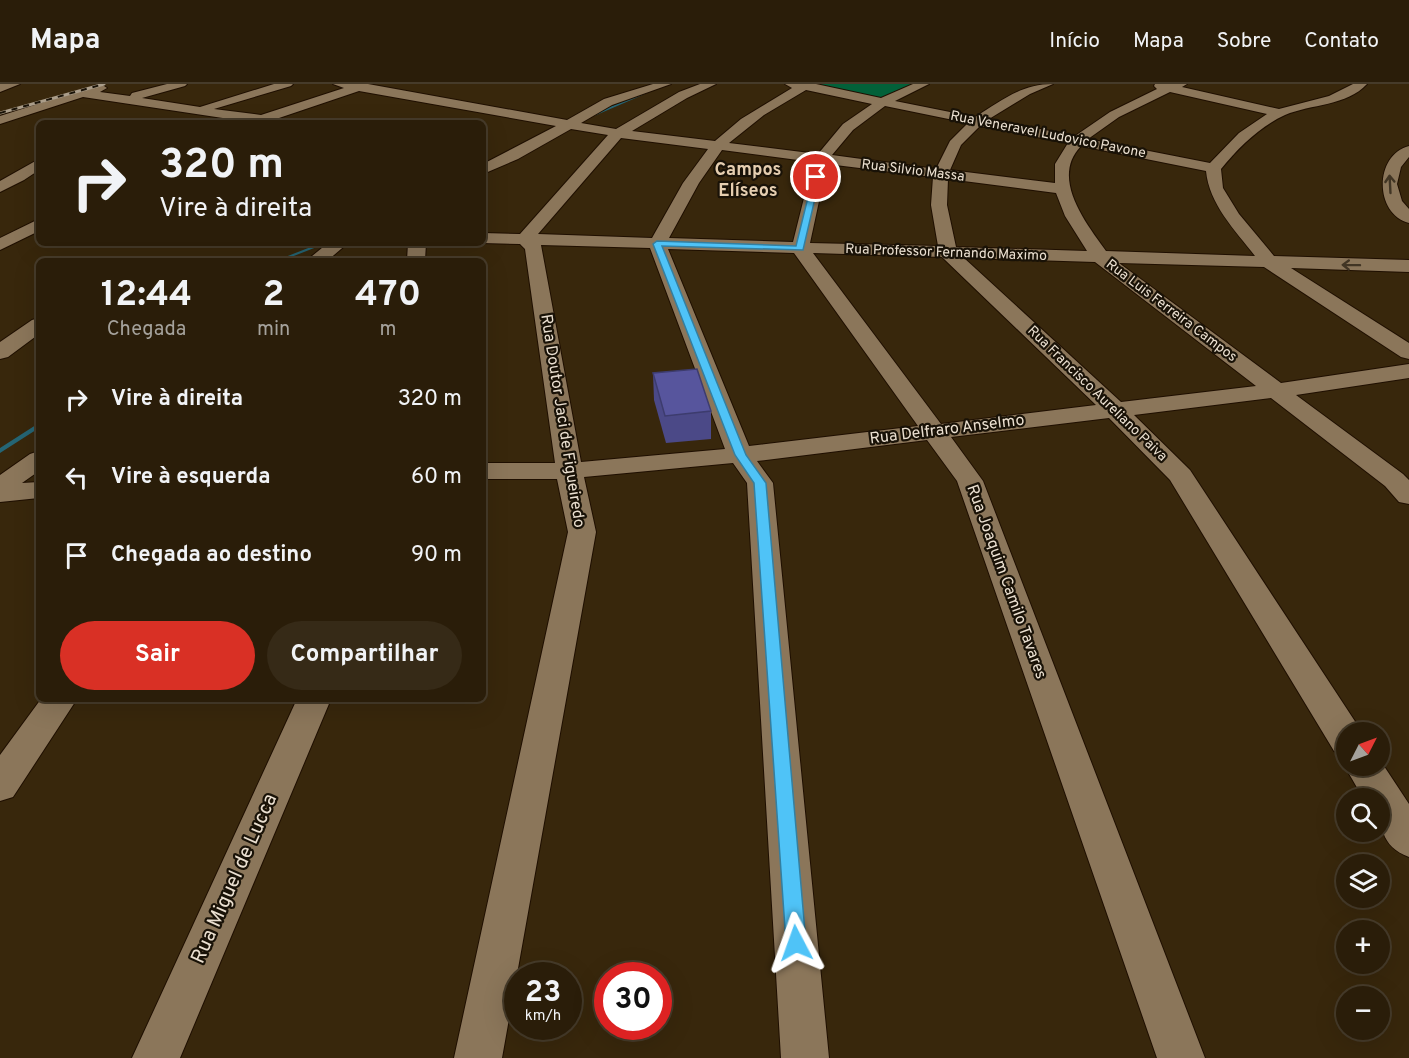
<!DOCTYPE html>
<html lang="pt">
<head>
<meta charset="utf-8">
<style>
  :root { --surface:#2a1d09; --page:#362a17; --text:#f1f3f6; --muted:#a5a29c; --line:#463b2a; --accent:#d93025 }
  body { margin:0; font-family:Overpass,sans-serif; background:var(--page); color:var(--text); height:100vh; display:flex; flex-direction:column; font-size:22px; white-space:nowrap }
  * { box-sizing:border-box; margin:0 }
  p { font-size:20px; color:var(--muted) }
  .icon { flex:none; width:33px; height:33px; fill:none; stroke:currentColor; stroke-width:2; stroke-linecap:round; stroke-linejoin:round }
  .map { position:relative; flex:1; overflow:hidden }
  .drawer { position:absolute; left:36px; top:174px; width:450px; height:444px; display:flex; flex-direction:column; background:var(--surface); border-radius:9px; box-shadow:0 6px 24px #0002,0 0 0 2px var(--line) }
  .drawer>* { flex:none }
  .hud { position:absolute; left:36px; top:36px; width:450px; height:126px; border-radius:9px; box-shadow:0 6px 24px #0002,0 0 0 2px var(--line); background:#2a1d09; color:var(--text); overflow:hidden }
  .needle { width:39px; rotate:48deg }
  .fabs { position:absolute; left:1336px; top:638px; display:grid; gap:12px }
  .fabs a { display:grid; place-items:center; width:54px; height:54px; border-radius:50%; background:var(--surface); box-shadow:0 6px 24px #0002,0 0 0 2px var(--line); font-size:30px }
  .speed { position:absolute; left:504px; top:878px; display:flex; gap:12px; font-size:30px; font-weight:700; text-align:center }
  .speed>* { display:grid; place-content:center; width:78px; height:78px; border-radius:50%; background:var(--surface); box-shadow:0 6px 24px #0002,0 0 0 2px var(--line); line-height:1 }
  .speed small { font-size:15px; font-weight:400 }
  .speed .limit { border:9px solid #d22; background:#fff; color:#111 }
  .pin { position:absolute; display:grid; place-items:center; width:51px; height:51px; color:#fff; margin:-26px; border:3px solid #fff; border-radius:50%; box-shadow:0 2px 6px #0007 }
  .me { position:absolute; width:66px; margin:-33px; rotate:356deg; stroke-linejoin:round; filter:drop-shadow(0 0 4px #0008) }
  .turn { display:flex; align-items:center; gap:21px; height:126px; padding:0 24px; font-size:27px }
  .turn .icon { width:78px; height:78px; stroke-width:2.5 }
  .turn b { display:block; font-size:42px; line-height:51px }
  .eta { display:flex; justify-content:space-evenly; align-items:center; height:102px; text-align:center }
  .eta b { font-size:36px; font-weight:700; line-height:42px }
  .action { display:flex; gap:12px; margin-top:auto; padding:12px 24px }
  .action a { flex:1; height:69px; border-radius:36px; background:var(--accent); color:#fff; font-size:24px; font-weight:700; line-height:69px; text-align:center }
  .action a+a { background:var(--page); color:var(--text) }
  ul { padding:0; list-style:none }
  li { display:flex; align-items:center; gap:18px; height:78px; padding:0 24px }
  li div { flex:1 }
  li b { display:block; font-size:22px }
  li em { font-style:normal }
  header { display:flex; align-items:center; gap:36px; box-sizing:border-box; height:84px; padding:0 30px; background:var(--surface); border-bottom:2px solid var(--line) }
  header strong { font-size:28px }
  nav { display:flex; gap:33px; margin-inline-start:auto; font-size:21px }
  .map>svg:first-child { display:block }
  .green { fill:#026139 }
  .lines { fill:none; stroke-linecap:round; stroke-linejoin:round }
  .stream { fill:#256574; fill-rule:evenodd }
  .minor-casing { stroke:#1f0f00; stroke-width:2 }
  .minor { fill:#8b765a; fill-rule:evenodd }
  .rail-casing { stroke:#aa9d8a; stroke-width:3 }
  .rail { stroke:#191207; stroke-width:2; stroke-dasharray:6; stroke-linecap:butt }
  .wall { fill:#4b4987 }
  .building { fill:#57559d; stroke:#3d3c6e; stroke-width:1.5 }
  .oneway { stroke:#413524 }
  .route { fill:#4fc3f7; stroke:#337fa1; stroke-width:1.5 }
  .labels { text-anchor:middle; dominant-baseline:central; stroke-width:4.5; stroke-linejoin:round; paint-order:stroke }
  .far-street-label { font-size:14px; fill:#ebe0d1; stroke:#191207 }
  .street-label { font-size:16px; fill:#ebe0d1; stroke:#191207 }
  .far-district-label { font-size:18px; font-weight:bold; fill:#e5ceb0; stroke:#191207 }
  .near-street-label { font-size:20px; fill:#ebe0d1; stroke:#191207 }
</style>
</head>
<body>
<header>
<strong>Mapa</strong>
<nav><a>Início</a><a>Mapa</a><a>Sobre</a><a>Contato</a></nav>
</header>
<div class="map">
<svg width="1409" height="974" viewBox="0 0 1409 974">
  <rect width="100%" height="100%" fill="#38270c"/>
  <path class="green" d="M818 0H917L883 15 814 2Z"/>
  <g class="lines">
    <path class="stream" d="M664 0H668L594 32 591 31Z
      M321 159H327L281 177H275Z
      M39 339V344L0 369V364Z"/>
    <g class="minor-casing">
      <path id="minor" d="M0 0H20L0 8Z
        M101 0 107 4 100 8 130 12 132 9 167 0H187L185 2 142 14 200 23 274 0H293L291 2 214 25 261 31 344 4 333 0H368L567 36 604 15 653 0H671L612 21 581 39 616 45 679 8 700 0H716L687 14 632 47 715 57 741 35 792 4 785 0H816L881 14 913 0H929L895 17 975 33C1001 17 1021 0 1053 0L1030 10 989 35 1075 52 1110 28 1157 5 1154 2 1155 0H1187L1182 3 1279 25 1329 12 1353 0H1367C1347 22 1311 20 1285 31 1259 43 1239 63 1221 85L1223 104 1239 130 1274 172 1409 176V188L1291 184 1409 259V275L1401 273 1264 183 1119 179 1281 299 1409 280V294L1296 311 1403 390 1409 396V420L1399 418 1385 402 1271 314 1134 331 1190 386 1360 645 1361 648H1347V671L1334 667 1170 396 1109 334 951 353 983 397 1205 974H1157L957 397 927 356 757 377 773 399 829 974H781L747 399 733 379 584 393 596 448 502 974H454L568 448 557 395H483V379H555L525 165 520 160 482 159 483 149 520 150 608 51 571 45 518 75 483 90V80L556 42 359 7 279 34 290 36 292 39H256L83 13 0 40V32ZM806 6 872 20 843 40 818 70 729 59 764 31ZM1170 8 1267 30 1239 49 1210 79 1088 55 1119 33ZM885 22 968 39 950 57 936 85 832 71 853 46ZM980 42 1068 59 1055 80V99L950 86 961 61ZM621 54 708 65 683 99 652 154 538 150ZM1081 62 1206 87C1209 120 1235 146 1255 172L1106 167C1086 139 1050 94 1081 62ZM722 66 813 78 793 158 669 154 699 99ZM827 80 933 93 931 121 938 162 810 159ZM948 95 1056 109 1065 132 1087 167 956 163 947 121ZM541 161 650 164 725 365 581 378ZM668 165 794 169 918 342 749 362ZM813 169 942 173 1096 321 941 340ZM964 174 1095 178 1256 302 1121 318Z
        M1409 62V73L1401 83 1397 100 1402 117 1409 125V139C1374 130 1374 71 1409 62Z
        M39 75V86L24 96 0 108V97Z
        M39 135V147L0 166V154Z
        M328 159H348L327 177H306Z
        M408 159H426L425 177H407Z
        M39 234V250L8 273 0 275V258L32 236Z
        M39 367V387L22 399 39 398V414L0 418V391L30 370Z
        M41 615H77L13 713 0 717V671Z
        M297 615H331L180 974H132Z
        M1347 676V681H1380V676L1409 720V773C1380 762 1380 741 1380 714H1363L1344 681Z"/>
    </g>
    <use href="#minor" class="minor"/>
    <g class="rail-casing">
      <path id="rail" d="M0 29 104 0"/>
    </g>
    <use href="#rail" class="rail"/>
  </g>
  <path class="wall" d="M653 289 711 327V355L666 359 654 316Z"/>
  <path class="building" d="M697 285 711 327 665 332 653 289Z"/>
  <defs><path id="oneway-shaft" d="M-6 0H5M1.5-3L5.5 0L1.5 3" fill="none" stroke-width="1.6" stroke-linecap="round" stroke-linejoin="round" transform="scale(1.5)"/></defs>
  <g class="oneway">
    <use href="#oneway-shaft" transform="translate(1390 100) rotate(-93)"/>
    <use href="#oneway-shaft" transform="translate(1351 181) rotate(-179)"/>
  </g>
  <path class="route" d="M816 91 820 93 803 166 662 162 746 371 766 399 806 859 803 866 796 869 789 866 786 859 754 399 735 371 653 160 657 157 796 162 813 93Z"/>
  <g class="labels">
    <g class="far-street-label">
      <text transform="translate(1048 51) rotate(11)">Rua Veneravel Ludovico Pavone</text>
      <text transform="translate(913 87) rotate(7)">Rua Silvio Massa</text>
      <text transform="translate(946 169) rotate(2)">Rua Professor Fernando Maximo</text>
      <text transform="translate(1171 227) rotate(37)">Rua Luis Ferreira Campos</text>
      <text transform="translate(1097 310) rotate(44)">Rua Francisco Aureliano Paiva</text>
    </g>
    <g class="street-label">
      <text transform="translate(562 337) rotate(81)">Rua Doutor Jaci de Figueiredo</text>
      <text transform="translate(947 346) rotate(-7)">Rua Delfraro Anselmo</text>
      <text transform="translate(1006 498) rotate(70)">Rua Joaquim Camilo Tavares</text>
    </g>
    <g class="far-district-label">
      <text x="748" y="86">Campos<tspan x="748" dy="21">Elíseos</tspan></text>
    </g>
    <g class="near-street-label">
      <text transform="translate(235 795) rotate(-66)">Rua Miguel de Lucca</text>
    </g>
  </g>
</svg>
<div class="fabs">
<a><svg class="needle" viewBox="-14 -14 28 28"><path d="M0-13l5 13h-10z" fill="#e53935"/><path d="M0 13l5-13h-10z" fill="#a5a29c"/></svg></a>
<a><svg class="icon" aria-label="search" viewBox="0 0 24 24"><circle cx="10" cy="10" r="6"/><path d="M15 15l6 6"/></svg></a>
<a><svg class="icon" aria-label="layers" viewBox="0 0 24 24"><path d="M12 4l9 5-9 5-9-5zM3 14l9 5 9-5"/></svg></a>
<a>+</a>
<a>−</a>
</div>
<div class="speed"><div>23<small>km/h</small></div><div class="limit">30</div></div>
<div class="pin" style="left:816px;top:93px;background:#d93025"><svg class="icon" aria-label="arrive" viewBox="0 0 24 24"><path d="M6 21V4h12l-3 4 3 4H6"/></svg></div>
<svg class="me" style="left:796px;top:859px" viewBox="-20 -20 40 40"><path d="M0-17L14 15 0 8-14 15z" fill="#4fc3f7" stroke="#fff" stroke-width="4"/></svg>
<div class="hud">
<div class="turn"><svg class="icon" aria-label="right" viewBox="0 0 24 24"><path d="M7 20v-9h11M14 6l5 5-5 5"/></svg><div><b>320 m</b>Vire à direita</div></div>
</div>
<section class="drawer">
<div class="eta">
<div><b>12:44</b><p>Chegada</p></div>
<div><b>2</b><p>min</p></div>
<div><b>470</b><p>m</p></div>
</div>
<ul>
<li><svg class="icon" aria-label="right" viewBox="0 0 24 24"><path d="M7 20v-9h11M14 6l5 5-5 5"/></svg><div><b>Vire à direita</b></div><em>320 m</em></li>
<li><svg class="icon" aria-label="left" viewBox="0 0 24 24"><path d="M17 20v-9H6M10 6l-5 5 5 5"/></svg><div><b>Vire à esquerda</b></div><em>60 m</em></li>
<li><svg class="icon" aria-label="arrive" viewBox="0 0 24 24"><path d="M6 21V4h12l-3 4 3 4H6"/></svg><div><b>Chegada ao destino</b></div><em>90 m</em></li>
</ul>
<div class="action"><a>Sair</a><a>Compartilhar</a></div>
</section>
</div>
</body>
</html>
